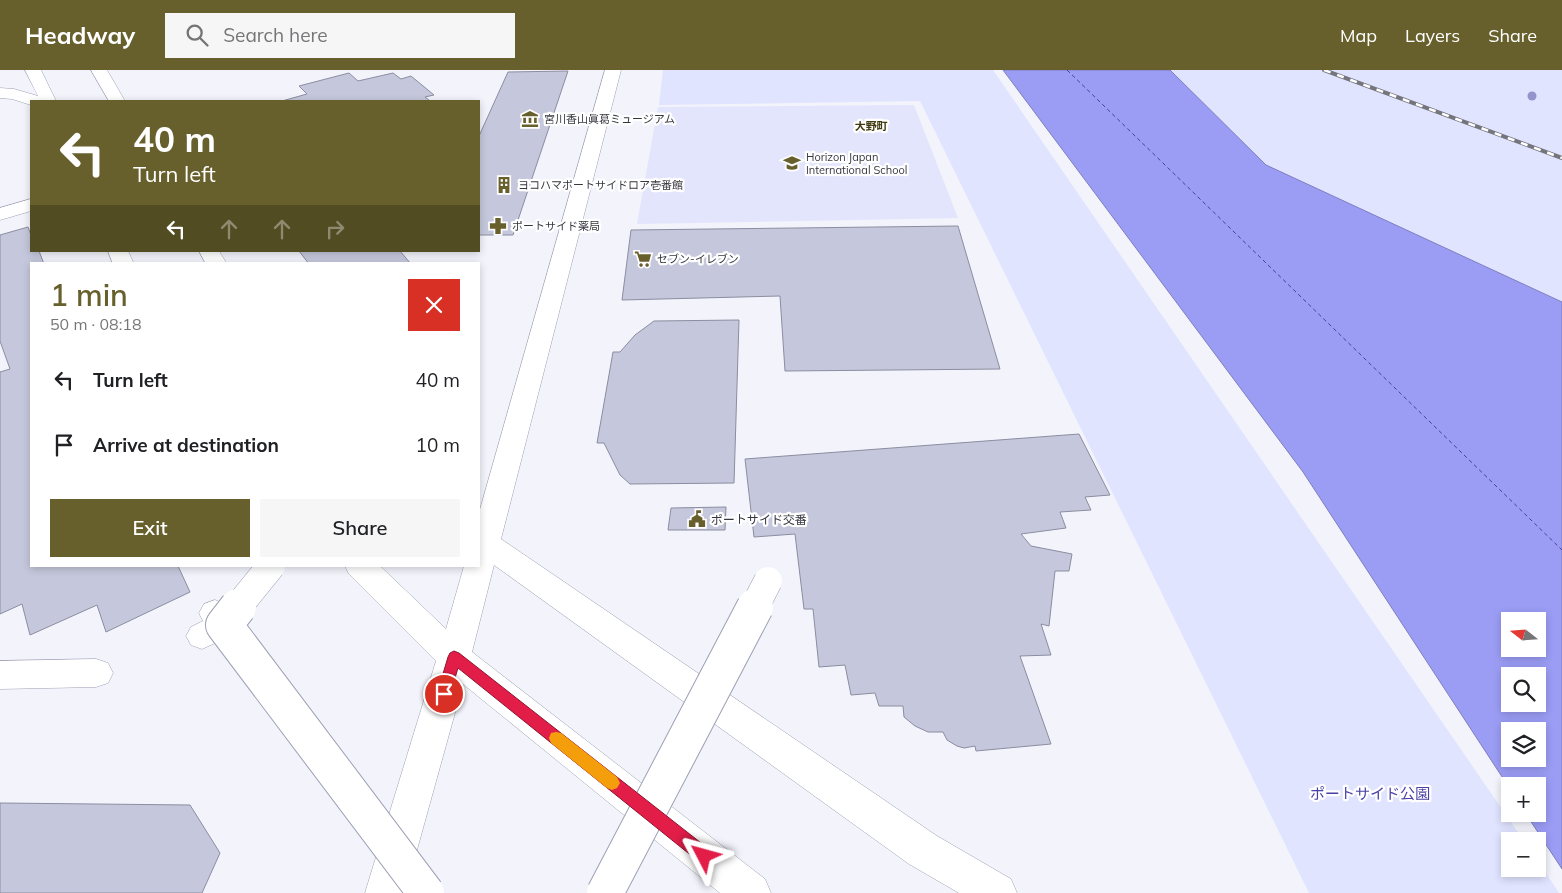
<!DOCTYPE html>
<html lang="en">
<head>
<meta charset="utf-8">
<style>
  :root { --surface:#fff; --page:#f6f6f6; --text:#202124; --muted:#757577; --accent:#67602c }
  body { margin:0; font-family:Mulish,"Noto Sans JP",sans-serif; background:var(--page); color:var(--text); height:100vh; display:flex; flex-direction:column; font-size:19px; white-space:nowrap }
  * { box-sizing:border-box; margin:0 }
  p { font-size:16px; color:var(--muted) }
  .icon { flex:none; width:28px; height:28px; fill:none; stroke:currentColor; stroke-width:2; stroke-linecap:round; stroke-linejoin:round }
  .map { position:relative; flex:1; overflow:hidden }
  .panel { position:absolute; left:30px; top:192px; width:450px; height:305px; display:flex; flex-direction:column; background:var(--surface); border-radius:0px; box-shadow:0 2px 8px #0003 }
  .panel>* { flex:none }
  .hud { position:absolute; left:30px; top:30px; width:450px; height:152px; border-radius:0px; box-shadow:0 2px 8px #0003; background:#67602c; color:#fff; overflow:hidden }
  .needle { width:32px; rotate:287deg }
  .tools { position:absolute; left:1501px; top:542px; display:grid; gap:10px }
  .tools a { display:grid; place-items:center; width:45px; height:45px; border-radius:0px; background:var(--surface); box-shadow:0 2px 8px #0003; font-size:25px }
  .pin { position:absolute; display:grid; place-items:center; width:42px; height:42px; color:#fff; margin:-21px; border:2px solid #fff; border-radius:50%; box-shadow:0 1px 5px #0007 }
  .me { position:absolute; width:55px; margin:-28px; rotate:309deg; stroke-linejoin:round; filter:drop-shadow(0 0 4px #0008) }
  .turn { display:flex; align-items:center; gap:18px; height:105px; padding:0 20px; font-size:22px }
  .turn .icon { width:65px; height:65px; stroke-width:2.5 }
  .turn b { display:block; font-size:35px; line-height:42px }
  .lanes { display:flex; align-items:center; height:48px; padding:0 20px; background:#0003; justify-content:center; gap:25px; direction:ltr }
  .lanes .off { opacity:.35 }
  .round { display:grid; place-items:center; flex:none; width:52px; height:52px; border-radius:0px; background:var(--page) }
  .summary { display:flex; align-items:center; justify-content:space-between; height:85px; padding:0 20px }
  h1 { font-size:30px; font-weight:600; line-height:38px; color:var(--accent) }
  .cta { display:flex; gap:10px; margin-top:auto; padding:10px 20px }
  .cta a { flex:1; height:58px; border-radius:0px; background:var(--accent); color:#fff; font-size:20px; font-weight:600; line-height:58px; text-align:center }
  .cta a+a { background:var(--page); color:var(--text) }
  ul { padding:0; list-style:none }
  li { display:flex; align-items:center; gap:15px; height:65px; padding:0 20px }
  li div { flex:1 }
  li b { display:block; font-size:19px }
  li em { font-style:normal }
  header { display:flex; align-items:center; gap:30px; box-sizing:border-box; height:70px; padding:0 25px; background:var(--accent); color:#fff }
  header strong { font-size:24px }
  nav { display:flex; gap:28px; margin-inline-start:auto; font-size:18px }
  .search { width:350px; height:45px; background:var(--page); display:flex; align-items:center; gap:12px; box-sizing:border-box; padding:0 18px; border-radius:0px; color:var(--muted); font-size:19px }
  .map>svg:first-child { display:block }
  .built { fill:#e3e5fc }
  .green { fill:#e1e4ff }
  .water { fill:#9b9df5; stroke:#7d7ebf; fill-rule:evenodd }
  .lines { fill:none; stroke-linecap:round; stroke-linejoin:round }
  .ferry { stroke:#473fa3; stroke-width:1; stroke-dasharray:4 3; stroke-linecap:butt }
  .building { fill:#c5c7dc; stroke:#8b8da0 }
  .street-casing { stroke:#9ea0b4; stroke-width:1 }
  .secondary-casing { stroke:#9ea0b4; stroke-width:1 }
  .street { fill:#fff; fill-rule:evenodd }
  .secondary { fill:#fff; fill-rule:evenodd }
  .rail-casing { stroke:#75757e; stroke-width:4 }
  .rail { stroke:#fff; stroke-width:2.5; stroke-dasharray:7; stroke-linecap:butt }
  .street-bridge-far1-casing { stroke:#9ea0b4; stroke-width:29; stroke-linecap:butt }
  .street-bridge-casing { stroke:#9ea0b4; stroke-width:38; stroke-linecap:butt }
  .street-bridge-far1 { stroke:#fff; stroke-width:28 }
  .street-bridge { stroke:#fff; stroke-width:36 }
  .tree { fill:#9692cd }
  .route { fill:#e11d48; stroke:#92132f }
  .slow { fill:#f59e0b }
  .labels { text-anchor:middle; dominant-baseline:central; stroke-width:4.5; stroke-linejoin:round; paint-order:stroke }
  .far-poi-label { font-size:11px; fill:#373740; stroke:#fff; text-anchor:start }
  .far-neighbourhood-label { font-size:11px; font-weight:bold; fill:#3f390f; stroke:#fff }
  .poi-label { font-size:12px; fill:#373740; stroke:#fff; text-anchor:start }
  .near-park-label { font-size:15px; fill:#4a42a7; stroke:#fff }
</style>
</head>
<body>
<header>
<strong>Headway</strong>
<div class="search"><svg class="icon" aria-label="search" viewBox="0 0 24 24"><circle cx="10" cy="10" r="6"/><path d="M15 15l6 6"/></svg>Search here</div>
<nav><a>Map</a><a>Layers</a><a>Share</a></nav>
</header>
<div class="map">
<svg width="1562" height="823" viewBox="0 0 1562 823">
  <rect width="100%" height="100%" fill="#f2f3fb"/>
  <path class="built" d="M914 35 958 148 637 154 658 37Z"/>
  <path class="green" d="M663 0H993L1524 771H1510V799H1538V791L1559 823H1309L920 31 659 35Z
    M1170 0H1562V232L1266 95Z"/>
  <path class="water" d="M1003 0H1170L1266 95 1562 232V799L1526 744H1538V716H1510V719L1303 402ZM1510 551H1538V579H1510ZM1510 606H1538V634H1510ZM1510 661H1538V689H1510Z"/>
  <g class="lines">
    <path class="ferry" d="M1067 0 1562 480"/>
  </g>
  <path class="building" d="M568 1 513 165H479V66L508 2Z
    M349 3 358 11 393 3 401 9 411 6 434 25 425 27 430 31H282L307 24 299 16Z
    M958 156 1000 299 785 301 780 226 622 230 631 160Z
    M28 157 31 165V181H39L44 194H31V496H178L190 522 106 562 97 535 30 565 22 534 0 544V302L10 299 0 271V165Z
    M299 181H400L411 194H309Z
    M739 250 734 413 630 414 620 405 604 373H597L613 282H620L635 265 654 251Z
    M1079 364 1110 425 1085 427 1091 440 1060 442 1066 458 1021 464 1031 476 1072 484 1069 501H1055L1049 556 1041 554 1051 585 1020 586 1051 674 976 681 975 676 964 678 957 676 947 670 943 662H928L915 656 904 647 903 636H879L875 623 851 625 845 595 819 597 813 539H804L795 464 754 467 745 389Z
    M726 437 725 460H668L671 438Z
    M0 733 190 735 220 783 202 823H0Z"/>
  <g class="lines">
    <g class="street-casing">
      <path id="street" d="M31 129V141L0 150V138Z
        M215 530C228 535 234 543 240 555L235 564 202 579 191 575 186 566 191 557 203 551 199 543 204 534Z
        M96 589 108 593 113 603 108 613 96 617 0 619V591Z"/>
    </g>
    <g class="secondary-casing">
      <path id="secondary" d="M25 0H41L56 31H31V35L12 29 0 28V18L14 19 38 26Z
        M91 0H107L125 31H109Z
        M605 0H621L501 469 937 766 1011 809 1017 823H959L909 794 494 495 472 582 765 809 771 823H720L463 614 405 823H365L436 591 349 504 345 496H380L446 559 464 496H479V443Z
        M108 181H128L134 194H113Z
        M199 181H219L227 194H206Z"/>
    </g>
    <use href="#street" class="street"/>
    <use href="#secondary" class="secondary"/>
    <g class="rail-casing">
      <path id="rail" d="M1324 0 1562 88"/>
    </g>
    <use href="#rail" class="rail"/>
    <g class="street-bridge-far1-casing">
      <path id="street-bridge-far1" d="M237 538 271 496
        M754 538 768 511"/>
    </g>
    <g class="street-bridge-casing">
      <path id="street-bridge" d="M238 537 224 555 426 823
        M605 823 755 537"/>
    </g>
    <use href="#street-bridge-far1" class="street-bridge-far1"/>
    <use href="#street-bridge" class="street-bridge"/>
  </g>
  <circle class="tree" cx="1532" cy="26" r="4.5"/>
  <path class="route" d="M454 581 459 583 710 780 712 786 710 791 704 794 698 791 458 598 449 628 444 630 439 628 437 624 448 587 450 583Z"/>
  <path class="slow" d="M556 662 561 663 617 707 620 713 617 718 612 720 607 718 551 673 549 668 551 663Z"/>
  <defs>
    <g id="museum-bare" transform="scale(1.35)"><path d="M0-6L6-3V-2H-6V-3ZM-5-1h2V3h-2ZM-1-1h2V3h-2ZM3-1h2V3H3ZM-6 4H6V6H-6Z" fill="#67602c" stroke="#fff" stroke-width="2.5" paint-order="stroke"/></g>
    <g id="school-bare" transform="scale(1.35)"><path d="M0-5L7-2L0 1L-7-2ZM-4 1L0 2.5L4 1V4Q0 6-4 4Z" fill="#67602c" stroke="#fff" stroke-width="2.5" paint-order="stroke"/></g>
    <g id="building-bare" transform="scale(1.35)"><path d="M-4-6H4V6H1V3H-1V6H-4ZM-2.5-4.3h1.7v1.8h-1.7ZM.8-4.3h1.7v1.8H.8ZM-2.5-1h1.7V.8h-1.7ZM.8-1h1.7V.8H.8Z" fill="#67602c" stroke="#fff" stroke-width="2.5" paint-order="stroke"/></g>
    <g id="pharmacy-bare" transform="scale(1.35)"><path d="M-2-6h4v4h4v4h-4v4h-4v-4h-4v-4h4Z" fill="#67602c" stroke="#fff" stroke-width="2.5" paint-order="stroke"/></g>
    <g id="supermarket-bare" transform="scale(1.35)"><path d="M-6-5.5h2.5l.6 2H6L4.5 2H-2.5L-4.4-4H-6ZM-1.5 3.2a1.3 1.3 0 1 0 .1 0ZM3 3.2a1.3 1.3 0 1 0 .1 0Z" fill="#67602c" stroke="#fff" stroke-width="2.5" paint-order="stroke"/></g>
    <g id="civic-bare" transform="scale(1.35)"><path d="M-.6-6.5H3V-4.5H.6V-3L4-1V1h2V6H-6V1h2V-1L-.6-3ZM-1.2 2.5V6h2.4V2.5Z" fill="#67602c" stroke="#fff" stroke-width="2.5" paint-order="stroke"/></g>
  </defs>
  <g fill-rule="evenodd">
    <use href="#museum-bare" x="530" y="49"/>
    <use href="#school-bare" x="792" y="93"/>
    <use href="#building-bare" x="504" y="115"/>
    <use href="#pharmacy-bare" x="498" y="156"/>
    <use href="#supermarket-bare" x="643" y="189"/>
    <use href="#civic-bare" x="697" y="449"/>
  </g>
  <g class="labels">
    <g class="far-poi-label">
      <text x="544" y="49">宮川香山眞葛ミュージアム</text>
      <text x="806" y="87">Horizon Japan<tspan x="806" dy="13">International School</tspan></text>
      <text x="518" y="115">ヨコハマポートサイドロア壱番館</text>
      <text x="512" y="156">ポートサイド薬局</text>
      <text x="657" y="189">セブン-イレブン</text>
    </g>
    <g class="far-neighbourhood-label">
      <text x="871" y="56">大野町</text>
    </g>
    <g class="poi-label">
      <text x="711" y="449">ポートサイド交番</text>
    </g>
    <g class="near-park-label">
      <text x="1370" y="723">ポートサイド公園</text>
    </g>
  </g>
</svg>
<div class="tools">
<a><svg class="needle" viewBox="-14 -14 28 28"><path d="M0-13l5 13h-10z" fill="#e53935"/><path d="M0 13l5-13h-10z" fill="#757577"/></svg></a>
<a><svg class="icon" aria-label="search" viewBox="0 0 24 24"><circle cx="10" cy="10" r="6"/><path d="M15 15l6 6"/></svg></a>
<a><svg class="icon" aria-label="layers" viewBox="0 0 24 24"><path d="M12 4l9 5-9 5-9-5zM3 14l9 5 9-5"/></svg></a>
<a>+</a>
<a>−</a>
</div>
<div class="pin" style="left:444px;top:624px;background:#d93025"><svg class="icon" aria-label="arrive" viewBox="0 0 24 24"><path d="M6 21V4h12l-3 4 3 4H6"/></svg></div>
<svg class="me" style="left:704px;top:786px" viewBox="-20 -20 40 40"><path d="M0-17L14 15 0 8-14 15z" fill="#e11d48" stroke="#fff" stroke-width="4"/></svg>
<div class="hud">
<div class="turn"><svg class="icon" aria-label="left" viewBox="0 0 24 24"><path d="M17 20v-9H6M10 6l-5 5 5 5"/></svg><div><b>40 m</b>Turn left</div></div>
<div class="lanes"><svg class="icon" aria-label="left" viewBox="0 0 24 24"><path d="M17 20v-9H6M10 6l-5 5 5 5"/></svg><svg class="icon off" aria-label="ahead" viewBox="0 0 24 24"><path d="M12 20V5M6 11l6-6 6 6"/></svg><svg class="icon off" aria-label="ahead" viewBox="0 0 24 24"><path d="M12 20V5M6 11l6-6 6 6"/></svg><svg class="icon off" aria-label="right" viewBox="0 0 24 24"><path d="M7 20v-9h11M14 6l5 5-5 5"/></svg></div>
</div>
<section class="panel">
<div class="summary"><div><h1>1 min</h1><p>50 m · 08:18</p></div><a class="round" style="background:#d93025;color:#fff"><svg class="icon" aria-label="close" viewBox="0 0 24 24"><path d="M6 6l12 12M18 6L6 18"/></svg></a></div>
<ul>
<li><svg class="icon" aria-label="left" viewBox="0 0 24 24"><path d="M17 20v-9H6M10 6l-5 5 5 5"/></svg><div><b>Turn left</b></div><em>40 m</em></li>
<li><svg class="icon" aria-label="arrive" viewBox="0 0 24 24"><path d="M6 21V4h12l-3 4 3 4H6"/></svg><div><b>Arrive at destination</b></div><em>10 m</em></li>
</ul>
<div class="cta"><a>Exit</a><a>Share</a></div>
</section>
</div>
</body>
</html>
